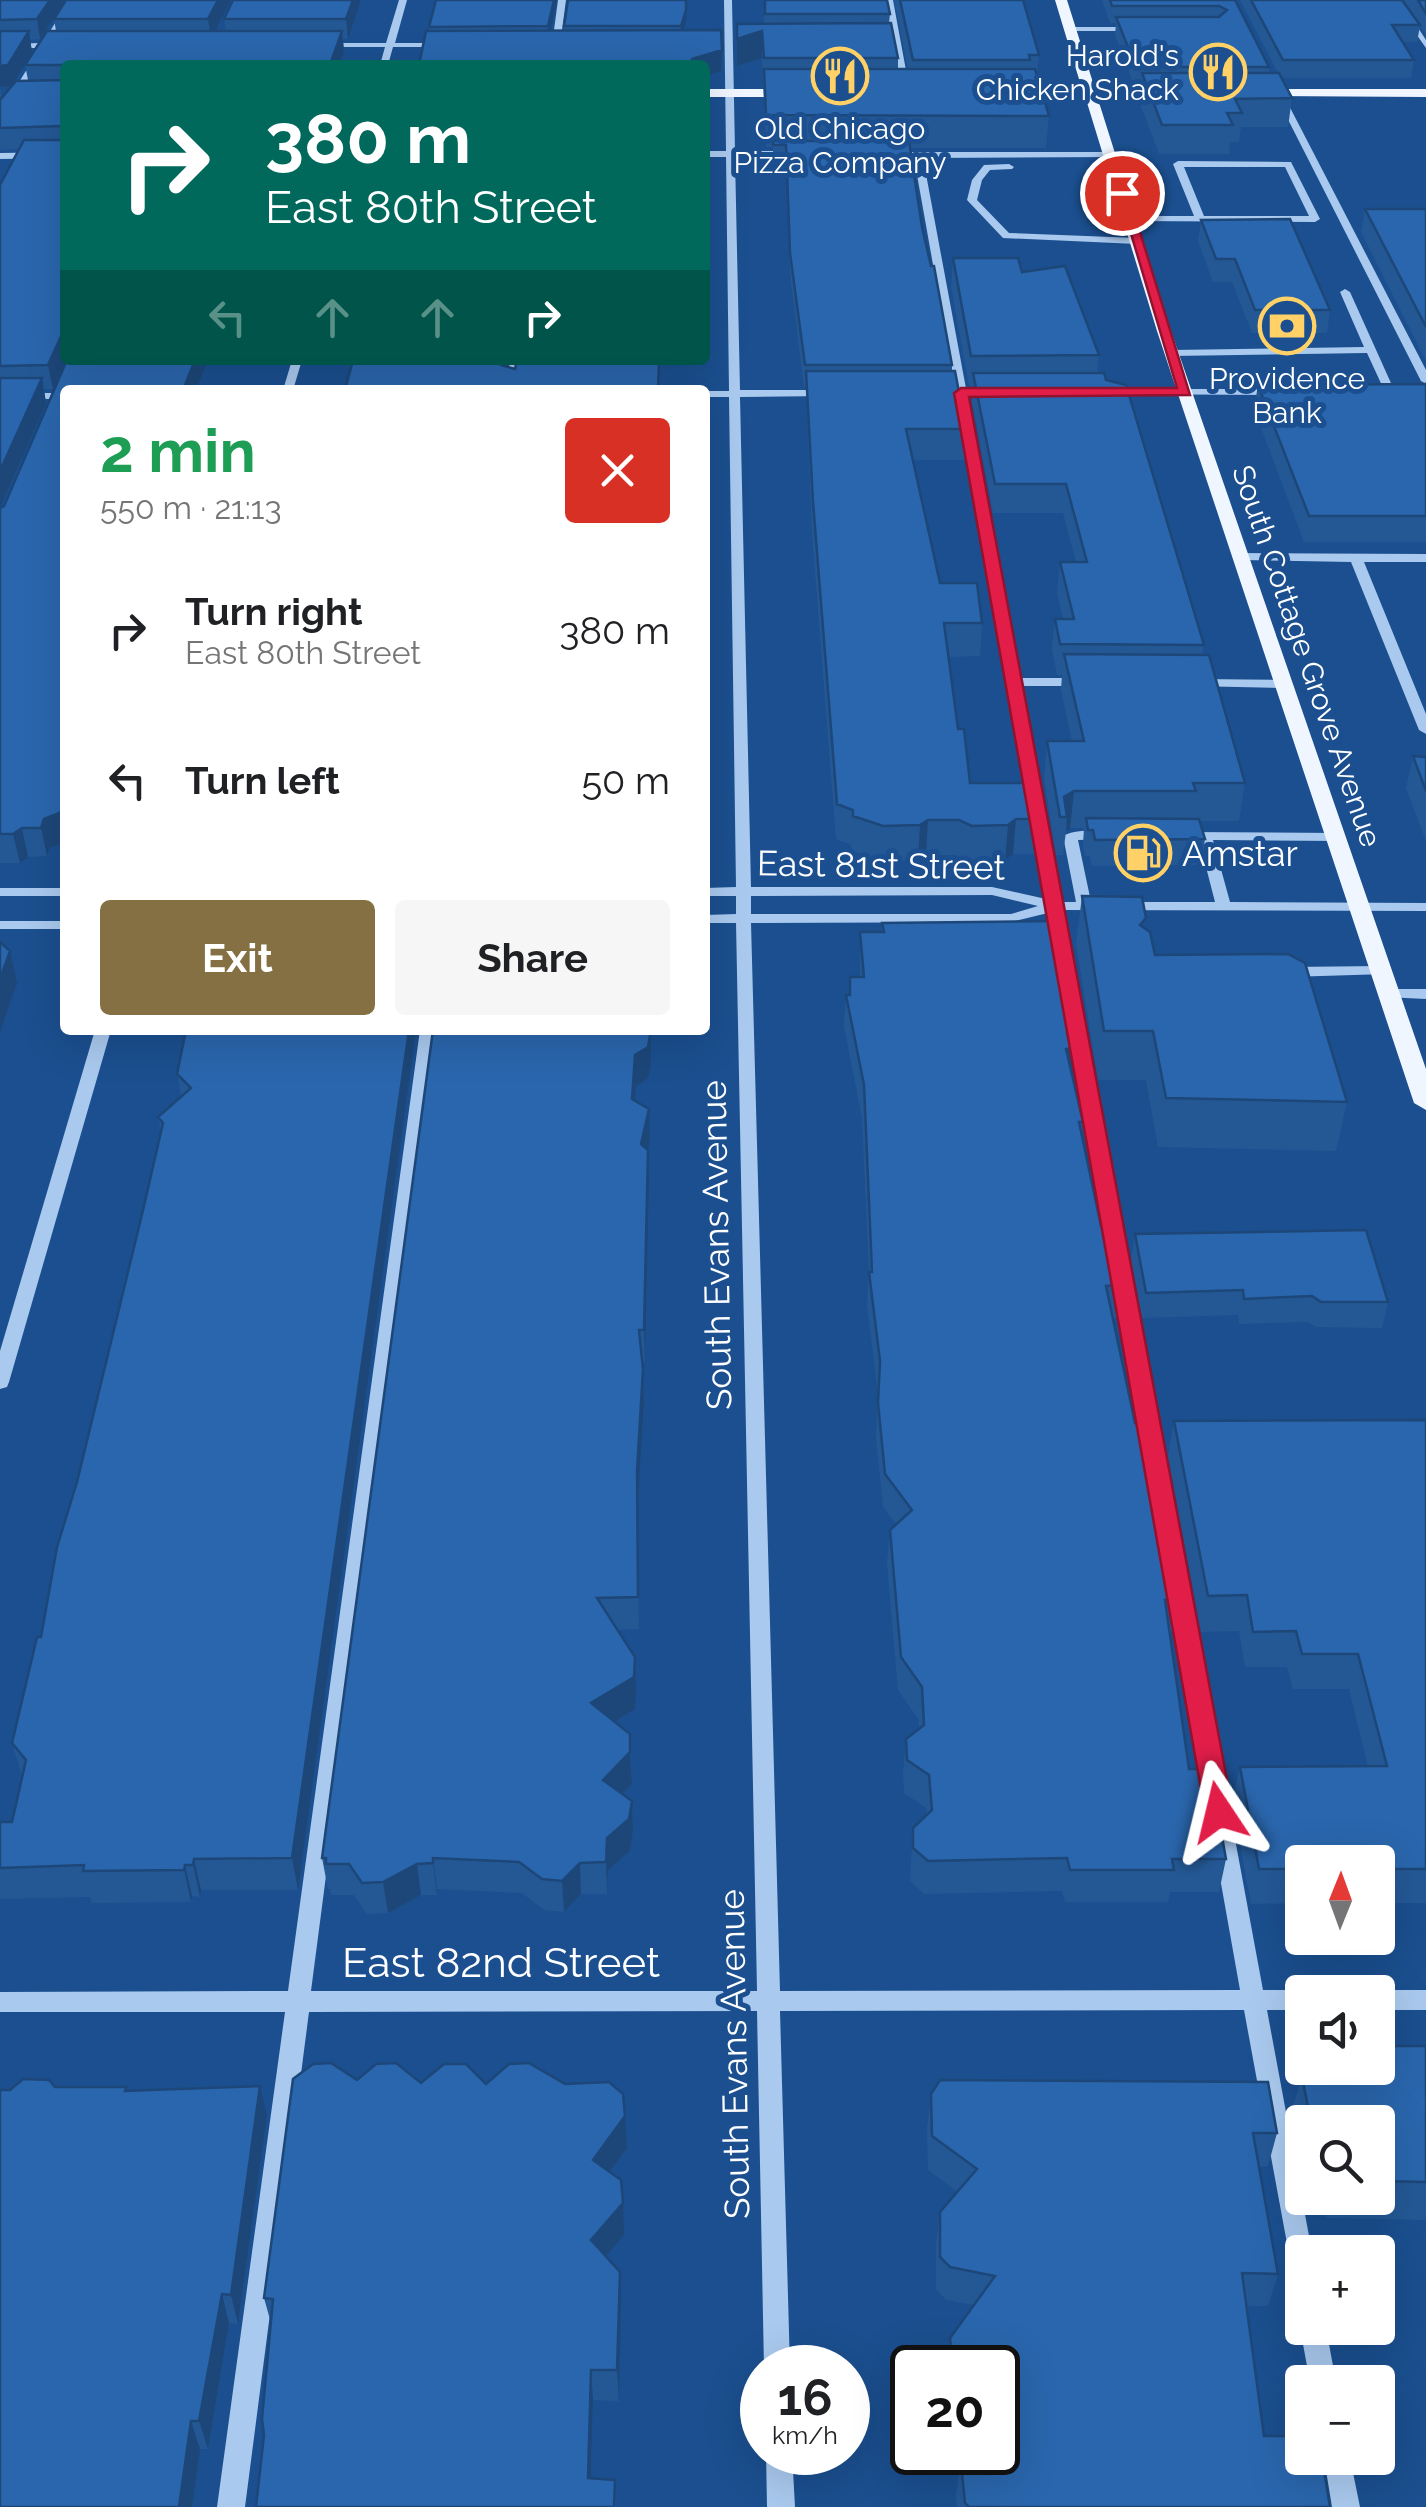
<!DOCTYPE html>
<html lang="en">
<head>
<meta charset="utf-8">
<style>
  :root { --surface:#fff; --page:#f6f6f6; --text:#202124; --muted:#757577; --accent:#847042 }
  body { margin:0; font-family:Raleway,sans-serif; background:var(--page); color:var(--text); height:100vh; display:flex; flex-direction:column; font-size:38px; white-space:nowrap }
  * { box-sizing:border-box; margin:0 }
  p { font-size:32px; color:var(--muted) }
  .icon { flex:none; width:55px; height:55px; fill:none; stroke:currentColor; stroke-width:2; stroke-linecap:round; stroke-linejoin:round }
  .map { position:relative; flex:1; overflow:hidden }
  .panel { position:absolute; left:60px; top:385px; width:650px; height:650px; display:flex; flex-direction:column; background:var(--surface); border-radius:10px; box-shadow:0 10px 40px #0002 }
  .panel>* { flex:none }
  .top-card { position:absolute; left:60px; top:60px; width:650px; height:305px; border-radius:10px; box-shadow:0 10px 40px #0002; background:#00695c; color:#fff; overflow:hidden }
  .needle { width:65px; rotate:1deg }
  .controls { position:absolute; left:1285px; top:1845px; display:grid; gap:20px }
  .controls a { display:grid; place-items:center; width:110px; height:110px; border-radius:10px; background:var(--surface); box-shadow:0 10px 40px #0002; font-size:50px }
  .speed { position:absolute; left:740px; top:2345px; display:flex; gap:20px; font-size:50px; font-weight:700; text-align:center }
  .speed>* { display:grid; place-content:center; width:130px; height:130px; border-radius:50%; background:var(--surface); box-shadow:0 10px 40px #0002; line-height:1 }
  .speed small { font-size:25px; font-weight:400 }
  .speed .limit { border:5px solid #111; border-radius:15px; background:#fff; color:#111 }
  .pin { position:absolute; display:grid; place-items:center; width:85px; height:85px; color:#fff; margin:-42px; border:5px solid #fff; border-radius:50%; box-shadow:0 2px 10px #0007 }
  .me { position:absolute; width:110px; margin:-55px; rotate:350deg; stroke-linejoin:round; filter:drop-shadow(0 0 8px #0008) }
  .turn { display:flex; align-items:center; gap:35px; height:210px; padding:0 40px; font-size:45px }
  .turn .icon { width:130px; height:130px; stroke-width:2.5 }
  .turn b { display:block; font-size:70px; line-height:85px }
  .lanes { display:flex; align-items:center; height:95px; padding:0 40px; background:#0003; justify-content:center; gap:50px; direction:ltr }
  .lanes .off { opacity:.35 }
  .round { display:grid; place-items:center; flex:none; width:105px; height:105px; border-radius:10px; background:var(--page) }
  .head { display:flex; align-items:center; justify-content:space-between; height:170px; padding:0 40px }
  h1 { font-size:60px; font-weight:700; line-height:75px; color:#1e9e55 }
  .button { display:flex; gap:20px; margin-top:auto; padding:20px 40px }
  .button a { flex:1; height:115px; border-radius:10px; background:var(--accent); color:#fff; font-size:40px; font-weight:700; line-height:115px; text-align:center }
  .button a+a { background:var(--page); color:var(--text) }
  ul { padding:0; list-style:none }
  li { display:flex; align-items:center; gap:30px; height:150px; padding:0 40px }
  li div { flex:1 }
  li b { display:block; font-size:38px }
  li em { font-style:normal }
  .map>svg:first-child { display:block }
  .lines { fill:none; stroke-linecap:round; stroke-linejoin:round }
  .minor { fill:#a9c9ee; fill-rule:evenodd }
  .major { fill:#f0f6ff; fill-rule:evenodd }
  .wall { fill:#245895; fill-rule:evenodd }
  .shaded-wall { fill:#1d4779 }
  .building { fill:#2a66ad; stroke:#1d4779; stroke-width:2.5 }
  .route { fill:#e11d48; stroke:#92132f; stroke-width:2.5 }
  .labels { text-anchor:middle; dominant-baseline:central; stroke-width:10; stroke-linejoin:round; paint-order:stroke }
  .far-poi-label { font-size:30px; fill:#fff; stroke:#1b4f8f }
  .far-street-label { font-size:30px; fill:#fff; stroke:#1b4f8f }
  .poi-label { font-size:35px; fill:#fff; stroke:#1b4f8f; text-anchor:start }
  .street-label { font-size:35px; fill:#fff; stroke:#1b4f8f }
  .near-street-label { font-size:42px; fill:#fff; stroke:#1b4f8f }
</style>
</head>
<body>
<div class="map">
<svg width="1426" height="2507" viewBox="0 0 1426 2507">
  <rect width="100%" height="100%" fill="#1b4f8f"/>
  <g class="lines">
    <path class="minor" d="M69 0H77L51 43 66 45 48 48 4 120 0 123V113L40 48H0V44L43 43Z
      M399 0H407L395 43H447L450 47H393L388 65H380L385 47H323L319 45 323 43H386Z
      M558 0H566L560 45 556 47 552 45Z
      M724 0H732L735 151H795L800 154 795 157H735L740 390H826L831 393 826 396 740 397 751 887H992L1046 899 914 158 901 155 906 152H1111L1114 153V157L923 158 1020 678H1085L1092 682 1085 686H1021L1061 902H1076L1063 836C1074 829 1104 829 1115 836L1113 839 1078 840 1091 902H1215L1199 840 1179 839 1177 836 1184 832 1337 833 1344 837 1337 841 1213 840 1230 902 1426 903V911L1063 910 1263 1990H1302L1310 1992H1302V2010H1267L1312 2252H1302V2279L1293 2276 1244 2010 780 2011 790 2368H764L757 2011 309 2012 245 2507H217L285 2012H0V1992L288 1991 420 1030H436L311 1991H757L736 923H705V915L736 914V896H705V888L736 887 729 397H705V391H729L726 157H705V151H726ZM992 895 1038 906 1011 914H751V896ZM1048 913 1240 1990 780 1991 751 923 1011 922Z
      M885 0H893L910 92 906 95 902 92Z
      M1392 0H1400L1426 40V48Z
      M1071 27H1135L1139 29 1135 31H1068Z
      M1279 91 1283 94 1426 370V384L1421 381 1275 94Z
      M65 152V158L0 159V153Z
      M1178 161 1291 162 1320 219 1315 222 1127 221V217L1130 216H1194L1173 164ZM1184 167H1285L1309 216H1204Z
      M1009 164 1014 167 1012 169 990 170 982 180 977 200 1009 233 1137 238 1142 241 1137 244 1003 238 967 200 972 180 984 165Z
      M1345 289 1350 292 1395 392 1394 394 1385 392 1367 353 1172 356 1167 353 1172 350 1364 347 1340 292Z
      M292 360H302L293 390H283Z
      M510 360H520L516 390H506Z
      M1107 389H1281L1286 392 1281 395 1103 394 1102 392Z
      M0 393H65V399H0Z
      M1237 553 1426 554V562H1364L1426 714V734L1419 730 1351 562 1241 560 1235 556Z
      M1196 679 1285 680 1292 684 1285 688 1191 686V680Z
      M0 888H65V896H0Z
      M0 921H65V929H0Z
      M1382 966 1390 971 1387 974 1288 977 1280 972 1288 967Z
      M1390 989H1426V999L1385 997 1382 994 1385 991Z
      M95 1030H111L9 1382 7 1387 0 1389V1351Z
      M1378 1990H1426V2010H1378V1992H1370Z
      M1302 2322V2328H1326L1336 2382H1310L1300 2328Z
      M766 2452H792L795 2507H767Z
      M1324 2458H1350L1360 2507H1332Z"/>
    <path class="major" d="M1055 0H1067L1095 89H1171L1177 93 1171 97 1097 96 1171 331 1426 1069V1110L1414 1103 1157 331 1085 96H1011L1005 92 1011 88 1082 89Z
      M705 89H796L802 93 796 97H705Z
      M1256 89H1426V97L1252 96Z"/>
  </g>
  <path class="wall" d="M0 0H231L215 31H226L224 19 233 0H361L348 39H343L344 52 339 65H65L66 360 53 389H44L46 403 0 508V185L20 149 0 150V88L2 98 11 86 0 87ZM62 6 54 19 56 31 25 65 28 80 13 84 32 52 30 40 40 39Z
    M436 0H557L550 31H564V26L686 21 683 30 721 71 705 76V65L429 31Z
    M764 0 890 14 889 23 898 58V69H908L894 0H1023L1039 55 1037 76 1049 116 1046 148H910L922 227 952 365V371L966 429 964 460H913L940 583 982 623 980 656 948 657 958 729 970 783 1038 819 1034 854H1013L1005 860 969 861 956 855H926L918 860 881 861 852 851 851 845 836 839 812 533 806 387H804L790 274 786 165H773V147H766L762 58 737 66V24H764Z
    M1102 0H1235L1269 67V73H1278L1240 0H1402L1413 15 1404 0H1426V36L1420 26 1417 42H1403L1414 60 1411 78H1281L1292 98 1288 127H1241L1239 142H1230L1229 154H1159L1139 101 1141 85H1134L1115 35 1116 23H1110Z
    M1365 209H1426V361L1361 232Z
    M1201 220 1330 310 1327 333H1252L1232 282H1213L1198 241Z
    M953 258 1022 272 1099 355 1097 373 1204 645 1202 655 1245 783 1239 821H1199L1205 839 1201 865 1092 866 1090 856H1085L1083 844 1084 828H1070L1066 831 1063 855H1056L1044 778 1047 741H1072L1061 690 1062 675H1057L1052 649 1055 619H1063L1057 592 1060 562H1076L1063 513H993L972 401 973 386H969L951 287Z
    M67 360H208L196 390H65V842L50 848 47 856 28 857 20 863H0V508L4 506Z
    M1426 384V542H1304L1254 409 1258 385Z
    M1413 756 1426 757V841L1406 788Z
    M1082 896 1145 929 1155 955 1347 1102 1336 1151 1158 1147 1146 1080H1098L1076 944Z
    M882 923 1073 1080 1083 1122 1082 1135 1101 1226 1121 1285 1116 1318 1113 1319 1135 1423 1179 1599 1172 1632 1170 1633 1189 1769 1226 1859 1219 1892H1170L1168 1902H1065L1062 1891 924 1894 910 1881 913 1828 927 1815 926 1808 904 1793 903 1773 906 1739 919 1729V1720L898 1690 887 1563 890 1530 896 1524 883 1507 876 1437 878 1394 867 1305 869 1273 862 1118 844 1027 846 995H849L850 977H860V932H881Z
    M186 1030 298 1890H201L200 1897 192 1896 191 1902 92 1903 90 1897 0 1899V1822H12L22 1776 12 1743 41 1637 161 1132 158 1117 181 1097 177 1074Z
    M651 1030V1065L648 1078 636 1087 635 1101 649 1109 650 1140 648 1149 649 1181 645 1362H642L644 1401 638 1503 639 1629 617 1630 635 1657 636 1689 635 1709 614 1722 630 1734 632 1784 622 1794 632 1801 633 1832 630 1851 608 1870 607 1894H581L564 1912 544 1910 522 1893 437 1889V1895H421L388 1913 367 1914 354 1895H331L330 1889H328L322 1858Z
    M1135 1234 1388 1302 1382 1328 1316 1327 1307 1322 1239 1324 1238 1315 1142 1318 1131 1259Z
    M1426 1420V1903H1378V1862H1302V1903L1251 1904 1232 1802 1240 1767H1368L1349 1689H1293L1287 1667H1245L1239 1631 1201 1632 1168 1456 1174 1421Z
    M1426 2046V2220L1326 2218 1323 2198H1378V2122H1302V2166H1300L1290 2116 1302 2077H1307L1310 2068H1378Z
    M357 2080 486 2084H565L625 2116 627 2148 610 2172 624 2235 606 2257 621 2303 619 2401 593 2400 591 2478 615 2480 616 2507H256L264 2435 271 2323 264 2298Z
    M55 2087 127 2091 267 2116 238 2324 229 2323 208 2449H200Z
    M931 2094 1277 2133 1268 2166 1259 2167 1278 2274 1268 2306H1246L1264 2436 1330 2507H957L956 2494 961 2463 998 2452V2368H946L950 2338 974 2305 946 2300 936 2289V2245L940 2212 958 2192 928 2170 927 2128Z"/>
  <path class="shaded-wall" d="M50 0H66L40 39 37 19Z
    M218 0H231L211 39 208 19Z
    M353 0H361L348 39 346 19Z
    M554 0H557L549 38 548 26Z
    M687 0 686 21 681 38V26Z
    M29 31 32 52 12 86 0 87V66Z
    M342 31 344 52 339 65H330Z
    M762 31V58L737 66V39Z
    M722 50 721 71 705 76V65H692V59Z
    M62 334H65L66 360 53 389 48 365Z
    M195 360H208L196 390H183Z
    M42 378 46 403 0 508V471Z
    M1074 791 1070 828 1066 831 1067 817 1064 797Z
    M65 803V842L50 848 47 856 41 828 44 819Z
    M1016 819 1013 854 1005 860 1008 825Z
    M928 820 926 855 918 860 920 825Z
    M22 828 28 857 20 863 13 834Z
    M10 951 17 983 0 1032V979Z
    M409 1030H416L298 1890 292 1858Z
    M651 1030V1065L648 1078 636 1087 633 1131 632 1099 635 1055Z
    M1078 1047 1074 1080 1066 1049Z
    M649 1109 650 1140 642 1175 641 1144Z
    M648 1150 649 1181 645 1362 644 1330Z
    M643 1369 644 1401 638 1503 639 1629 637 1471Z
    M635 1657 636 1689 635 1709 593 1735 591 1703Z
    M630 1752 632 1784 605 1812 603 1780Z
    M632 1801 633 1832 630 1851 608 1870 607 1894 606 1862 607 1838Z
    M433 1858 437 1889V1895L433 1863Z
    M194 1859 201 1890 200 1897 193 1865Z
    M580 1863 581 1894 564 1912 562 1881Z
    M417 1864 421 1895 388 1913 383 1882Z
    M185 1865 192 1896 191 1902 184 1870Z
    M260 2086 267 2116 238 2324 231 2295Z
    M625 2116 627 2148 595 2192 593 2160Z
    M623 2203 624 2235 593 2272 591 2240Z
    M620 2272 621 2303 619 2401 617 2370Z
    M222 2294 229 2323 208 2449 199 2421Z
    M591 2370 593 2400 590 2507 588 2478Z
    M191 2421 200 2449 192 2507H179Z"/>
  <path class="building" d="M0 0H50L37 19 0 20Z
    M66 0H218L208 19H54Z
    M233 0H353L346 19H224Z
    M436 0H554L548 26 429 27Z
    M568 0H686V10L681 26H564Z
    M765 0H887L890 14H765Z
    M900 0H1023L1039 55H1029L1030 60H913Z
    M1110 0H1235L1269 67H1136L1116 17H1219L1227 10 1219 6H1112Z
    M1251 0H1402L1420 25H1392L1414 60H1283Z
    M1418 0H1426V14Z
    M891 23 898 58H764L762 31 737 39V24Z
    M721 30 722 50 692 59V65H419L426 31Z
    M0 31H29L8 65 0 66Z
    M47 31H342L330 65H65V69L62 65H25Z
    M764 69H1035L1049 116 766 115Z
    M65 72V130L61 126 0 128V100L16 81 64 80Z
    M1142 73H1279L1292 98 1235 99 1242 113H1227L1233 125H1162Z
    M65 131V334H62L48 365 0 366V185L24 140H61Z
    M773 141H909L922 227 931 266H934L952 365H805L790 253 786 145H773Z
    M1365 209H1426V327Z
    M1290 219 1330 310H1255L1235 259H1216L1201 220Z
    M953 258H1018L1022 272 1065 266 1099 355 971 356Z
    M67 360H195L183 390H65V803L62 812 44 819 41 828H22L13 834H0V508L4 506Z
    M353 360H502L501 365 515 369 517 360H659L658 390H345Z
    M806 371H955L966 429H906L940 583H977L982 623H944L958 729H964L970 783H1031L1038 819H1016L1008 825 972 826 959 820H928L920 825 883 826 853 816V810L837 804 813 502Z
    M973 373H1104L1106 380 1126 385 1204 645 1060 644 1055 619H1074L1060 562H1087L1066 484H995Z
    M0 378H42L0 471Z
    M1426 384V516H1309L1258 385Z
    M1064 654 1209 655 1245 783H1193L1196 791H1074L1064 797 1067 817H1060L1047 741H1084Z
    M1413 756 1426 757V791Z
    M1086 818 1199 819 1205 839 1095 840 1093 830H1088Z
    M1082 896 1142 897 1146 918 1140 925 1150 932 1155 955 1288 954 1305 963 1347 1102 1166 1098 1153 1031H1104Z
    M1055 921 1078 1047 1066 1049 1083 1122H1079L1101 1226H1110L1121 1285 1106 1286 1135 1423H1146L1179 1599 1165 1600 1189 1769H1210L1226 1859H1172L1174 1870H1070L1067 1858 928 1861 913 1848V1828L932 1810 929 1775 907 1760 906 1739 924 1725 922 1687 901 1657 890 1530 912 1510 885 1474 878 1403 880 1361 869 1272H872L864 1085 846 995H850V977H864L860 932H884L882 923Z
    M0 942 10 951 0 979Z
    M186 1030H409L292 1858 194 1859 193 1865H185L184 1870 83 1871 84 1865 0 1868V1822H12L26 1760 12 1743 37 1637H41L57 1547 77 1482 144 1206 163 1123 158 1117 191 1088 177 1074Z
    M433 1030H651L648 1047 635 1055 632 1099 649 1109 641 1144 648 1150 644 1330H639L643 1369 637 1471 638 1597 597 1598 635 1657 634 1677 591 1703 630 1734V1752L603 1780 632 1801 629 1819 607 1838 606 1862 580 1863 562 1881 542 1879 519 1862 433 1858V1863L417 1864 383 1882 362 1883 349 1864H326V1858H322Z
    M1366 1230 1388 1302H1321L1312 1296 1244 1299 1243 1290 1146 1293 1135 1234Z
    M1426 1420V1869H1378V1862H1302V1869H1259L1240 1767 1387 1766 1358 1654H1302L1296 1631 1253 1632 1247 1595 1208 1596 1174 1421Z
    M1378 2046H1426V2182L1378 2181V2122H1311L1302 2077H1321L1320 2068H1378Z
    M331 2063 357 2080 376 2064 396 2063 421 2083 444 2064H466L486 2084 509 2064 529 2063 565 2084 609 2082 623 2094 625 2116 593 2160 621 2180 623 2203 591 2240 620 2272 617 2370H591L588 2478 615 2480 614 2507H256L264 2435 262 2419 273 2299 264 2298 293 2079 313 2064Z
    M23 2079 49 2080 55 2087H126L125 2091 260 2086 231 2295 222 2294 199 2421H191L179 2507H0V2090H10Z
    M940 2080 1268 2082 1277 2133H1253L1278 2274 1242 2273 1264 2436H1302V2458H1322L1330 2507H969L965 2503 961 2463 971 2452H998V2368H953L950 2338 995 2276 950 2267 940 2257V2212L977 2169 932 2136 931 2094Z"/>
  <path class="route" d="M1118 190 1128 193 1190 395 969 397 1233 1812 1229 1820 1219 1824 1209 1820 1205 1812 954 393 961 388H1177Z"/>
  <defs>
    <g id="restaurant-ring" transform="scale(2.875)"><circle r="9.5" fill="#1b4f8f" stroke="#ffd166" stroke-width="1.5"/><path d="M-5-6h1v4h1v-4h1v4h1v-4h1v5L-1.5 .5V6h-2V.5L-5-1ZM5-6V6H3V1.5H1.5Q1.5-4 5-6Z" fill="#ffd166"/></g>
    <g id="bank-ring" transform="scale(2.875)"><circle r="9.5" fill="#1b4f8f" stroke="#ffd166" stroke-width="1.5"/><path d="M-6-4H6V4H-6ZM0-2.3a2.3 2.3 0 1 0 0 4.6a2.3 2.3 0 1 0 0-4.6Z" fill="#ffd166"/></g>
    <g id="fuel-ring" transform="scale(2.875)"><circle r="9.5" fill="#1b4f8f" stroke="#ffd166" stroke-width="1.5"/><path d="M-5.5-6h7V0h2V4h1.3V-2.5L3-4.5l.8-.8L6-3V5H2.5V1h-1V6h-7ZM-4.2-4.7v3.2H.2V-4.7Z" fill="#ffd166"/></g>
  </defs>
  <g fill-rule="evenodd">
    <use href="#restaurant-ring" x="1218" y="72"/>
    <use href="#restaurant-ring" x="840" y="76"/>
    <use href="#bank-ring" x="1287" y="326"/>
    <use href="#fuel-ring" x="1143" y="853"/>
  </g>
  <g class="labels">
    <g class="far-poi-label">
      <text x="1179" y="55" text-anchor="end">Harold's<tspan x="1179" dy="34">Chicken Shack</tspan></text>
      <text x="840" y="128">Old Chicago<tspan x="840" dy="34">Pizza Company</tspan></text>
      <text x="1287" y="378">Providence<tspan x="1287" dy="34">Bank</tspan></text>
    </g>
    <g class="far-street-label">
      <text transform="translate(1307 656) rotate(71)">South Cottage Grove Avenue</text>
    </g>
    <g class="poi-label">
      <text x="1182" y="853">Amstar</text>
    </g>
    <g class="street-label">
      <text transform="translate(881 865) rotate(1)">East 81st Street</text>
      <text transform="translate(716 1245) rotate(-91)">South Evans Avenue</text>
      <text transform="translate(734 2054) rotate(-91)">South Evans Avenue</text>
    </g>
    <g class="near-street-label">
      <text x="501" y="1962">East 82nd Street</text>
    </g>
  </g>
</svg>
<div class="controls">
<a><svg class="needle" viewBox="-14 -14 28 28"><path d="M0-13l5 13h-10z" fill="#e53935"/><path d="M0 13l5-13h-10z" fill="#757577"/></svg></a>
<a><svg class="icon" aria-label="sound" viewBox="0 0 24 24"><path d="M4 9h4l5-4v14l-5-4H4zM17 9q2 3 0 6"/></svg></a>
<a><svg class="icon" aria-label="search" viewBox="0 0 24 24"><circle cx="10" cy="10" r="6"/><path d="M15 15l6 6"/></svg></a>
<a>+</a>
<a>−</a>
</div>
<div class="speed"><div>16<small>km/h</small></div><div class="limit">20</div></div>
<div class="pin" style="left:1122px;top:193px;background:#d93025"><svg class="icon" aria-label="arrive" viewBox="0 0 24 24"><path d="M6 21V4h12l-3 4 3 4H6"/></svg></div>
<svg class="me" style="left:1219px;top:1812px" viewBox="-20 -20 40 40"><path d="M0-17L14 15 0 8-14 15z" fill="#e11d48" stroke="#fff" stroke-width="4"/></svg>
<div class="top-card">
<div class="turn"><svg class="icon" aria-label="right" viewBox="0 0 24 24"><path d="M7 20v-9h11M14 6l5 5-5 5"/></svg><div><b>380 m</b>East 80th Street</div></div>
<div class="lanes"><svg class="icon off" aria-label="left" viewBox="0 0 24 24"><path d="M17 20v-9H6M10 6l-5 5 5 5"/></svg><svg class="icon off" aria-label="ahead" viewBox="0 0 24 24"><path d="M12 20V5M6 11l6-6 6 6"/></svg><svg class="icon off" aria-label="ahead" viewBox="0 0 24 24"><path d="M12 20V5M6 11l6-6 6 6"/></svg><svg class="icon" aria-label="right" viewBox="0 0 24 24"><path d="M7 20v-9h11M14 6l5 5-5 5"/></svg></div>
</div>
<section class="panel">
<div class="head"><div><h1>2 min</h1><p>550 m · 21:13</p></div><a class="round" style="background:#d93025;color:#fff"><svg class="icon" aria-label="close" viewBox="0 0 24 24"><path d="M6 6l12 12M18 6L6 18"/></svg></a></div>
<ul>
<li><svg class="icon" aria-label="right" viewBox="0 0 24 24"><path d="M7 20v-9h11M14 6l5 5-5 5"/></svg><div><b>Turn right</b><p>East 80th Street</p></div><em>380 m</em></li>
<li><svg class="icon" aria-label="left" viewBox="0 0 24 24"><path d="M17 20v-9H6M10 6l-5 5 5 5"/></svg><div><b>Turn left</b></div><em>50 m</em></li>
</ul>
<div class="button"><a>Exit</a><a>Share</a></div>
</section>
</div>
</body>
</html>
